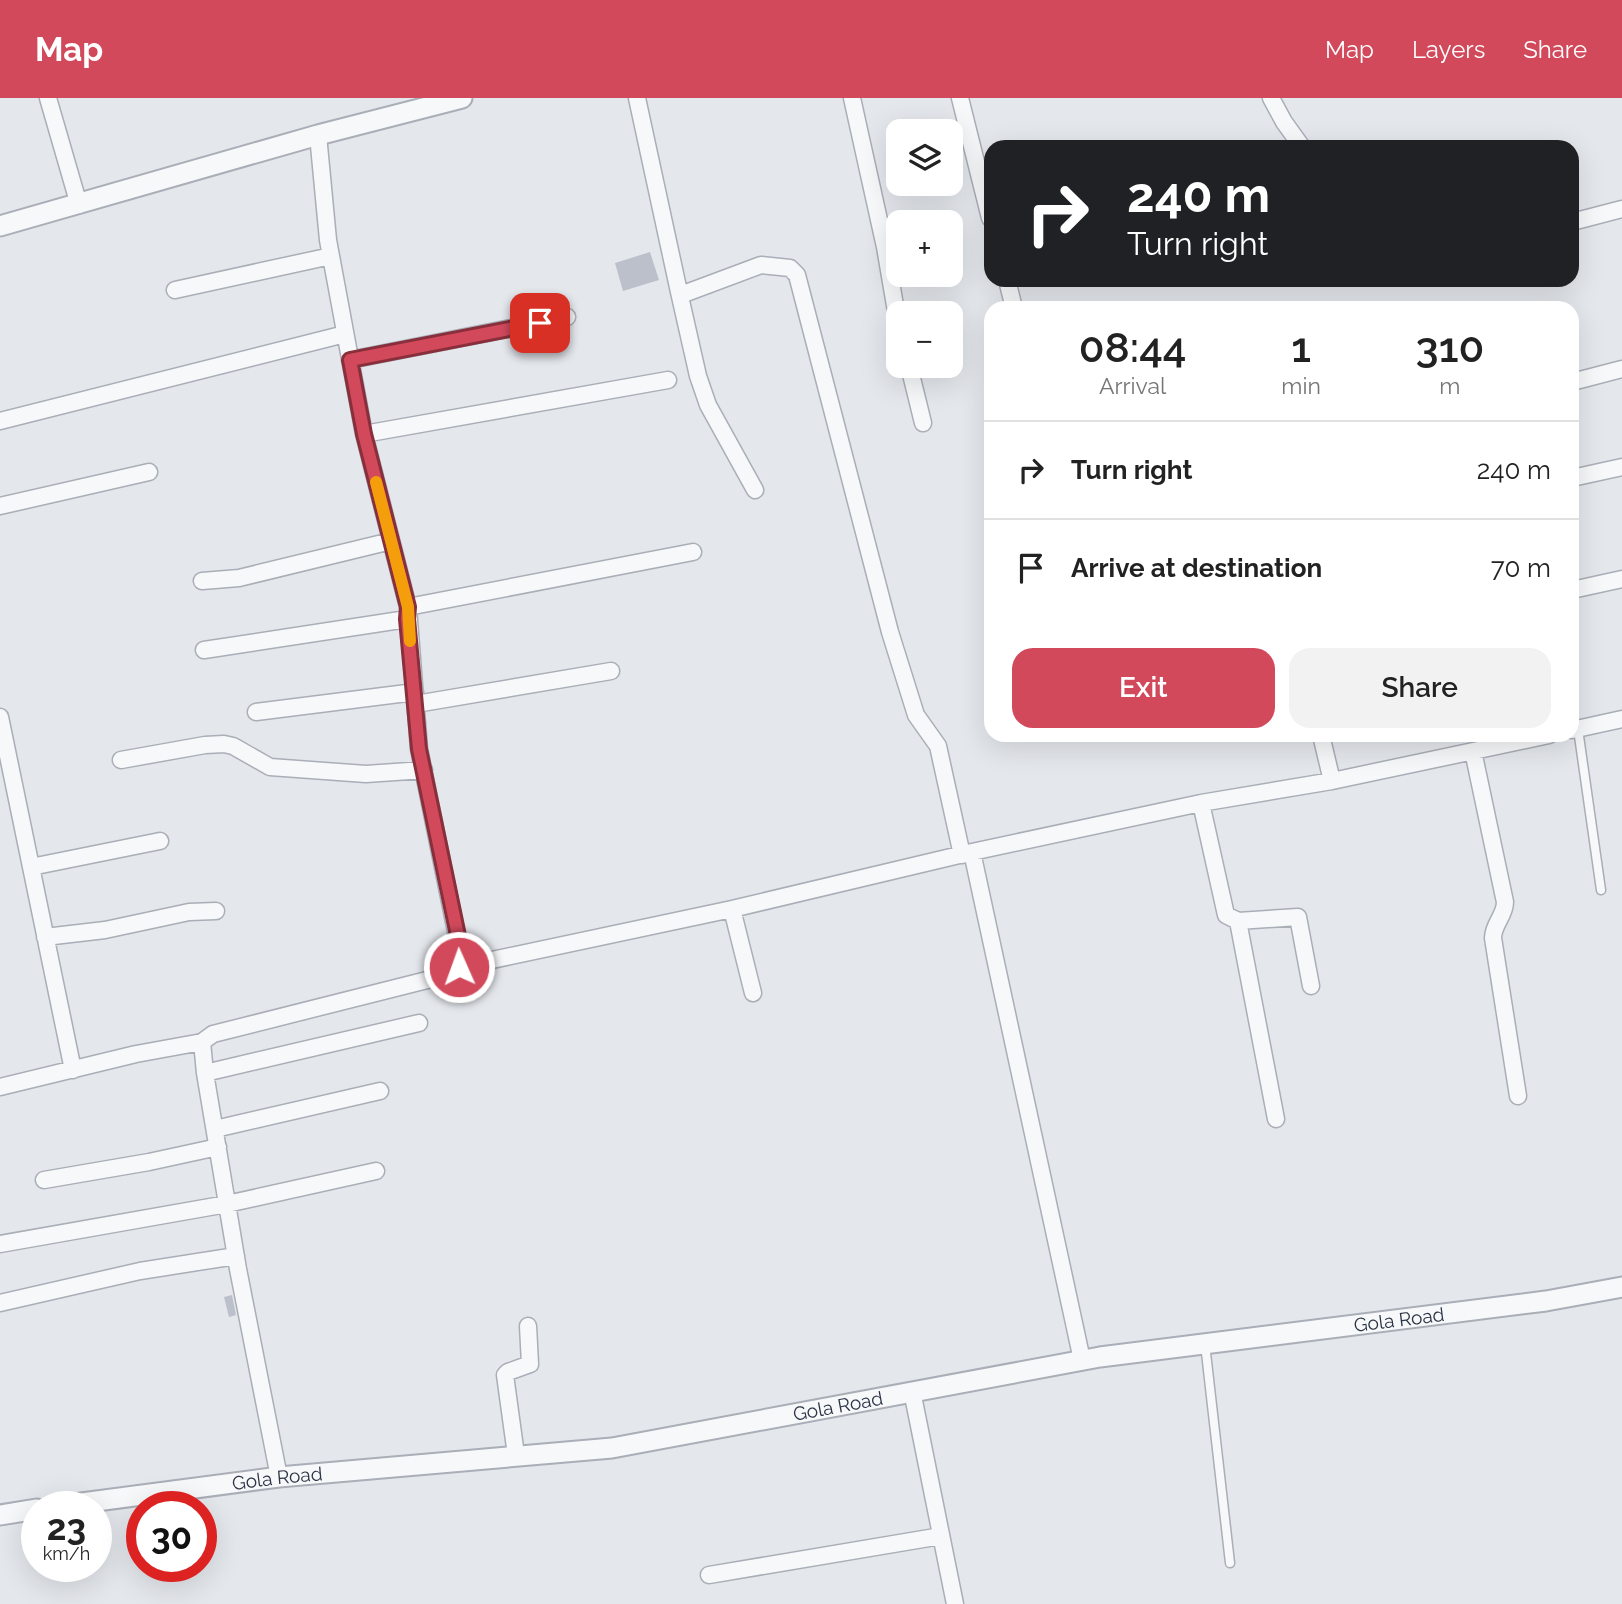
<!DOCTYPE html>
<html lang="en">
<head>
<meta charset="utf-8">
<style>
  :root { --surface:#fff; --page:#f2f2f2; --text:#222; --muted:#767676; --line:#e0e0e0; --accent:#d1495b }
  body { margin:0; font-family:Raleway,sans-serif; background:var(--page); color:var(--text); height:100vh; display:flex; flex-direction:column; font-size:26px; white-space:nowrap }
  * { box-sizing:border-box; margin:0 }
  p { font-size:23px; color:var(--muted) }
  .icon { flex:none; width:38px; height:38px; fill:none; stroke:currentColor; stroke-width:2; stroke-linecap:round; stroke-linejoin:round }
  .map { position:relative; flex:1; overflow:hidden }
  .sheet { position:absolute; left:984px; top:203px; width:595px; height:441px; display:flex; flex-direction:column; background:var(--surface); border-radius:21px; box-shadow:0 7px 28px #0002 }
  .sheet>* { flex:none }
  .guide { position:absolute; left:984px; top:42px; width:595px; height:147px; border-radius:21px; box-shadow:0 7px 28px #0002; background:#202124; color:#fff; overflow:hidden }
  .controls { position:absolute; left:886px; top:21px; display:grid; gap:14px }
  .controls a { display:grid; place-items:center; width:77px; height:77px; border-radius:14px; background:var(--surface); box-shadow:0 7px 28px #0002; font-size:35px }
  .speed { position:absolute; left:21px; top:1393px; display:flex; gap:14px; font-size:35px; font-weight:700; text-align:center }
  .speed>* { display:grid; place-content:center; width:91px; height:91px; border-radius:50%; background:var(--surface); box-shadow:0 7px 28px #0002; line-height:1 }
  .speed small { font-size:18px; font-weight:400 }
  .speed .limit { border:10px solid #d22; background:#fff; color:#111 }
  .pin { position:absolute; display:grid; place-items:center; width:60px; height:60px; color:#fff; margin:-30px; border-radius:14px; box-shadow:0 4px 10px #0006 }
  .me { position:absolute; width:77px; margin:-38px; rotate:358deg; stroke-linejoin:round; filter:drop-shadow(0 0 5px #0008) }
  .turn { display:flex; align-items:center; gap:24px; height:147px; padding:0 28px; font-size:32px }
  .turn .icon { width:91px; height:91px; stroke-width:2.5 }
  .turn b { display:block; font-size:49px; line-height:60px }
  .eta { display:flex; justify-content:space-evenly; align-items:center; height:119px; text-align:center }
  .eta b { font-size:42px; font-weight:600; line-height:49px }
  .action { display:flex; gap:14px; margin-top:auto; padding:14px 28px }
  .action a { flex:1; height:80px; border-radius:21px; background:var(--accent); color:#fff; font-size:28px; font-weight:600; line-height:80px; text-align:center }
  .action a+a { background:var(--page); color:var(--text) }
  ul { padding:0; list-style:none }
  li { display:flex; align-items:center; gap:21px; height:98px; padding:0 28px; border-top:2px solid var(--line) }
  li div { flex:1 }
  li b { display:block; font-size:26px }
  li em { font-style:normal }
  header { display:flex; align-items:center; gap:42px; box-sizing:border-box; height:98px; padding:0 35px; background:var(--accent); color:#fff }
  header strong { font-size:33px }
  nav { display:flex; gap:38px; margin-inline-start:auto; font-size:24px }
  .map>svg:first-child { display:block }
  .building { fill:#bbc0ca }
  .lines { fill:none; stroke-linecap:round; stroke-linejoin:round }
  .service-casing { stroke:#a9aeb7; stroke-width:11 }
  .minor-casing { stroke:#a9aeb7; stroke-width:19 }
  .tertiary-casing { stroke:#a9aeb7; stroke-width:23 }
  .service { stroke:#f7f8fa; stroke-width:8 }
  .minor { stroke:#f7f8fa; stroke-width:16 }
  .tertiary { stroke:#f7f8fa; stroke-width:19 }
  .route-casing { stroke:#882f3b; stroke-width:18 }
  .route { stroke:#d1495b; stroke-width:12 }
  .slow { stroke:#f59e0b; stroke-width:12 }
  .labels { text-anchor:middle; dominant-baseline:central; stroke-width:6; stroke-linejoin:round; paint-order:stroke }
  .street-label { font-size:19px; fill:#2b3445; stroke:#f4f6f9 }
</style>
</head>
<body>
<header>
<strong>Map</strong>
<nav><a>Map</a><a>Layers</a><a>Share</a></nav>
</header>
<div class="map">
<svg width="1622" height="1506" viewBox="0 0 1622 1506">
  <rect width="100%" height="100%" fill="#e4e7ec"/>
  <path class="building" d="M650 154 659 182 623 193 615 165Z
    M232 1197 236 1217 229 1219 224 1199Z"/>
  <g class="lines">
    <g class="service-casing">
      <path id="service" d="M1578 631 1601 792
        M1205 1246 1230 1465"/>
    </g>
    <g class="minor-casing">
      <path id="minor" d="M48 0 79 107
        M637 0 679 194 686 195 761 167 790 170 797 177 890 534 916 617 938 648 962 757
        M852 0 885 149 898 225
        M960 0 990 120
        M1271 0 1284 24 1302 49
        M1572 124 1622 111
        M1007 182 1014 210
        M175 192 331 158
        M679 194 698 278 708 307 755 392
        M350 262 567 219
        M909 268 923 325
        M1572 284 1622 271
        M0 323 345 236
        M364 336 668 282
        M1572 380 1622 369
        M0 408 149 374
        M202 483 239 480 391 443
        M1572 492 1622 481
        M408 509 693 454
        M204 552 407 521
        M416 606 611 573
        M256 614 415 594
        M0 619 73 972
        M1572 632 1622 621
        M1321 637 1332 683
        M1473 653 1505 804C1505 818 1493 826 1493 840L1518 998
        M121 662 205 647 224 646 233 648 270 669 366 676 424 672
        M1201 705 1226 817 1238 823 1298 819 1311 888
        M972 754 1082 1262
        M31 769 160 743
        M732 811 753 895
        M1238 823 1276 1021
        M45 839 105 832 189 814 216 813
        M459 869 732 811 972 754 1201 705 1332 683 1549 637
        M205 975 419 925
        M0 989 136 956 202 944
        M215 1031 380 993
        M44 1082 149 1064 218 1049
        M0 1146 227 1106 376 1073
        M0 1205 140 1173 236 1158
        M912 1293 955 1506
        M516 1357 505 1277 508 1274 530 1266 528 1228
        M279 1379 238 1171 205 975 202 944 213 936 443 878 459 869 462 863 419 651 408 509 364 336 328 142 318 37
        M709 1477 941 1438"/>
    </g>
    <g class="tertiary-casing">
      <g id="tertiary">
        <path d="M0 128 318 37 462 0"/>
        <path id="s1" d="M51 1409 279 1379 612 1350 1100 1259 1546 1203 1622 1189"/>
        <path d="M0 1417 37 1411"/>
      </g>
    </g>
    <use href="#service" class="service"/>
    <use href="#minor" class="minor"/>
    <use href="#tertiary" class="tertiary"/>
  </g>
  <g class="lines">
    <g class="route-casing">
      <path id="route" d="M459 869 462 863 461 852 419 651 407 521 408 509 364 336 350 262 540 225"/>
    </g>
    <use href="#route" class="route"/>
    <path class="slow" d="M376 384 408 509 410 543"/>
  </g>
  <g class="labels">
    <g class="street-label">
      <text stroke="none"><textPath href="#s1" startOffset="1362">Gola Road</textPath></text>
      <text stroke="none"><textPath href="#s1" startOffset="794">Gola Road</textPath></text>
      <text stroke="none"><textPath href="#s1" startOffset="228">Gola Road</textPath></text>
    </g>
  </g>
</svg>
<div class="controls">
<a><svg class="icon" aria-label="layers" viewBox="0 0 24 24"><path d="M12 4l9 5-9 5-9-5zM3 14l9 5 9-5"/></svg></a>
<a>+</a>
<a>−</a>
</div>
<div class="speed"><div>23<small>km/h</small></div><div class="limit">30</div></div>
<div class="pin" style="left:540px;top:225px;background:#d93025"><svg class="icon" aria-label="arrive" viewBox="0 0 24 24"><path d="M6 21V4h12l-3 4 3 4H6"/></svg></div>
<svg class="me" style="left:459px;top:869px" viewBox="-20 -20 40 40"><circle r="17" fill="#d1495b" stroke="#fff" stroke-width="3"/><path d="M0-11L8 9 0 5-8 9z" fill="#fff"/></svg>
<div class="guide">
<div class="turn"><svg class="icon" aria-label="right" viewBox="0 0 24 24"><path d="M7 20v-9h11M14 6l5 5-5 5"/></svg><div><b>240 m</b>Turn right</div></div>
</div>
<section class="sheet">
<div class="eta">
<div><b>08:44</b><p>Arrival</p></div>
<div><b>1</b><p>min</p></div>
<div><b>310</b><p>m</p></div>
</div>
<ul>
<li><svg class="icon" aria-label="right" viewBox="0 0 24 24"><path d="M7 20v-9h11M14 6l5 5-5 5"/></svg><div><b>Turn right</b></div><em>240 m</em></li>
<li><svg class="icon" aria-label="arrive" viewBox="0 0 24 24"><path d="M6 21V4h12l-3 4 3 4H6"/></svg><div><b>Arrive at destination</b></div><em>70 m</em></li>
</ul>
<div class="action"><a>Exit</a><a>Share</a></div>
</section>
</div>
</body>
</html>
